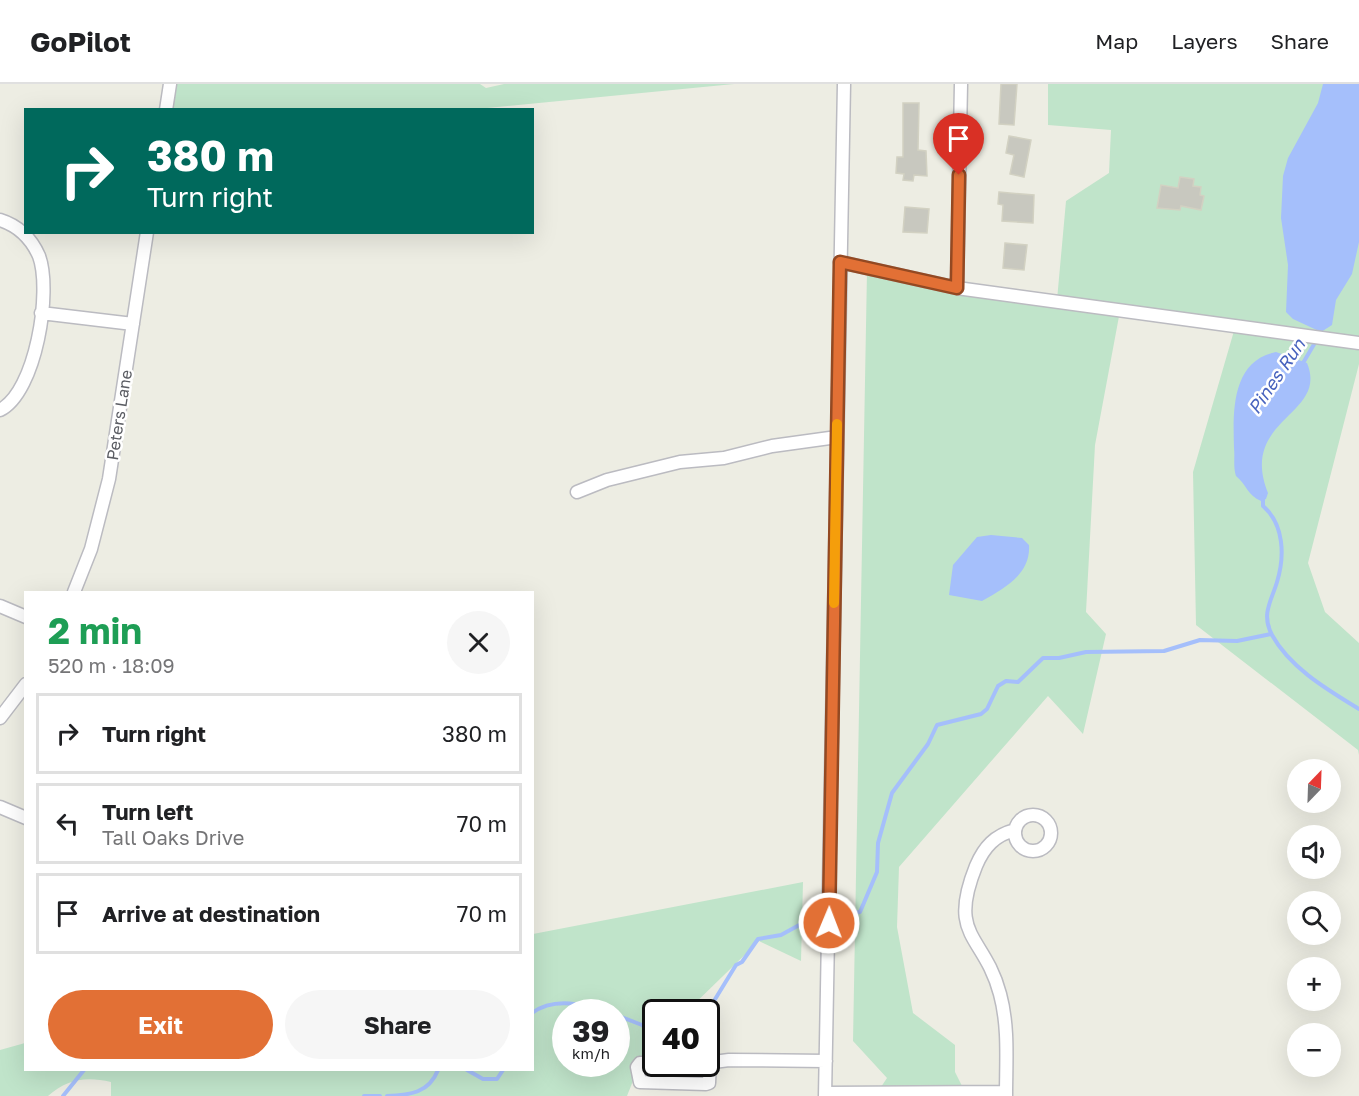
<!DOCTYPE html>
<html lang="en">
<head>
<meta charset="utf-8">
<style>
  :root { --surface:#fff; --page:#f6f6f6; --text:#202124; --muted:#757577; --line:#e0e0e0; --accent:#e27035 }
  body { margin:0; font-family:"Golos Text",sans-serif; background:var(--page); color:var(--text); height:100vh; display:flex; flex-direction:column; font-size:22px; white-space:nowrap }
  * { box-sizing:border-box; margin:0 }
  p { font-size:20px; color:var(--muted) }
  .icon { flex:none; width:33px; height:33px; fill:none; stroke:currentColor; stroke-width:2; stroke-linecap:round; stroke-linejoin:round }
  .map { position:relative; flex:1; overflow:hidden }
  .side { position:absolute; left:24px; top:507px; width:510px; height:480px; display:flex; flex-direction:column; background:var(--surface); border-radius:0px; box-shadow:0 6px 24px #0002 }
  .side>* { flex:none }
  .guide { position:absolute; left:24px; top:24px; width:510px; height:126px; border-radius:0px; box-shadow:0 6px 24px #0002; background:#00695c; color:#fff; overflow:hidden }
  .needle { width:39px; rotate:23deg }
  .controls { position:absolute; left:1287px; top:675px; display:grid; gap:12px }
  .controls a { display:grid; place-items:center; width:54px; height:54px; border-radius:50%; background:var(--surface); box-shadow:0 6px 24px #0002; font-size:30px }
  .speed { position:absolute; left:552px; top:915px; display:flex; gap:12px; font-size:30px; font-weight:700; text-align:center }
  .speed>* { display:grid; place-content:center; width:78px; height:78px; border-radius:50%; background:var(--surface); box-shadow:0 6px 24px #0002; line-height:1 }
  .speed small { font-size:15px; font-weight:400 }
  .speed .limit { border:3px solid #111; border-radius:9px; background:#fff; color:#111 }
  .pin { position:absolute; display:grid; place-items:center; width:51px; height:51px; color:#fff; margin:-62px -26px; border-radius:50% 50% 50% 0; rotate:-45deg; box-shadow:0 0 6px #0007 }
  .pin .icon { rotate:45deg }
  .me { position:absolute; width:66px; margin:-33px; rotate:1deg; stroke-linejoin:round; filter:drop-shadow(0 0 4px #0008) }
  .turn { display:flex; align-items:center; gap:21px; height:126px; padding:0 24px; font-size:27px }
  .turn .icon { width:78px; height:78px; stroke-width:2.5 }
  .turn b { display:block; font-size:42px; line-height:51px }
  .round { display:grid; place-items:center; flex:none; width:63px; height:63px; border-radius:32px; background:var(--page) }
  .head { display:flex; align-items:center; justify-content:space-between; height:102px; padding:0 24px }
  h1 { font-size:36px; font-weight:700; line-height:45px; color:#1e9e55 }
  .action { display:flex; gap:12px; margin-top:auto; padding:12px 24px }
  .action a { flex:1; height:69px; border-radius:36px; background:var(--accent); color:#fff; font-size:24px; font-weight:700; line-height:69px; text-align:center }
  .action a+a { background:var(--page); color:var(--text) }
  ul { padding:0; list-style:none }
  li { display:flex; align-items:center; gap:18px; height:81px; margin:0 12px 9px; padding:0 12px; border:3px solid var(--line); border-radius:0px }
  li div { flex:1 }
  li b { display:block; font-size:22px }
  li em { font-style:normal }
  header { display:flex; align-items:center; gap:36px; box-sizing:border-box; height:84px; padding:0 30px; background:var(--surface); border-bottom:2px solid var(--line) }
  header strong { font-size:28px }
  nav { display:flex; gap:33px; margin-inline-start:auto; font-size:21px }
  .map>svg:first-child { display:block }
  .green { fill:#c0e4ca; fill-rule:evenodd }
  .water { fill:#a5bffb }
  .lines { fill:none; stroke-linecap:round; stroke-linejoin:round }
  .stream { stroke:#a5bffb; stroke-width:4 }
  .building { fill:#c8c8bf; stroke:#d2d1c2; stroke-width:1.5 }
  .minor-casing { stroke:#bbbbc1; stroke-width:15 }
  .minor { stroke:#fff; stroke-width:12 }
  .route-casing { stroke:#934922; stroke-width:15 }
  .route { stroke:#e27035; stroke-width:10 }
  .slow { stroke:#f59e0b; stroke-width:10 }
  .labels { text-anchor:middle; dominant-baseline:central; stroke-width:5; stroke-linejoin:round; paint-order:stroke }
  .street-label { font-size:16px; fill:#5b5d63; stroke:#fff }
  .water-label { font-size:18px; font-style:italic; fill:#4863be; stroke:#fff }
</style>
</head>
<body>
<header>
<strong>GoPilot</strong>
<nav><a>Map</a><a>Layers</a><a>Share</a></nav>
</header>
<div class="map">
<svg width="1359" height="1012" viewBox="0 0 1359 1012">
  <rect width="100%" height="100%" fill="#edede3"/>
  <path class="green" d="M168 0H480L486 4 504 0H734L477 25 163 26Z
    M1048 0H1359V280L1308 479 1325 528 1359 559V671L1358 666 1196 541 1193 388 1236 240 1120 227 1095 361 1086 528 1106 550 1083 650 1048 612 899 783 897 843 913 929 955 961V988L967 1012H875L887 994 853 957 867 187 1057 216 1066 117 1109 89 1111 46 1048 41Z
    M803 798 801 877 759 857 686 928H656L655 958 644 969 627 1012H111V998C86 992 67 995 48 1012H0V966L25 959 26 986H532L533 850ZM566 928H616V980H566Z"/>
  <path class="water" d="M1323 0H1359V158L1352 190 1336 216 1332 241 1321 248 1293 235 1286 228 1288 181 1281 134 1283 92 1288 74 1318 19Z
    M1276 268 1307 279C1329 332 1238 334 1268 409L1266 415 1261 417C1248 412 1246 400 1236 392 1233 383 1235 374 1234 364 1233 328 1231 277 1276 268Z
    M991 451 1022 454 1029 461C1031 490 1005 504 982 517L949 511 953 481 977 453Z"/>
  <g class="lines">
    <path class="stream" d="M1303 279 1316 257
      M1263 413V422C1284 440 1285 472 1277 498 1271 518 1261 530 1272 551 1290 584 1328 606 1359 625
      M532 929C555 912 585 921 609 928
      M706 930 736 881 742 878 758 855 781 851 812 834 860 828 877 788 878 759 892 709 928 660 937 641 981 630 987 625 998 602 1006 597 1018 598 1043 574H1059L1086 568 1164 567 1200 556 1237 557 1271 550
      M616 931 642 941 656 956
      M467 986 483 995H497L503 986
      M63 1012 84 986
      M364 1012H380
      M387 1012C410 1011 429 1009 438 986"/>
  </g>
  <path class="building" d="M1001 0H1017L1014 41 999 40Z
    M903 19H919L918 66 926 67 927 92 914 91 913 97 903 96 904 90 896 89 897 73H903Z
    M1009 52 1031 56 1024 93 1010 90 1014 71 1006 69Z
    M1180 93 1194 95 1193 102 1201 103 1200 111 1204 112 1201 126 1181 122 1180 126 1157 124 1161 101 1178 104Z
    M999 108 1034 111 1033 139 1002 137 1003 121 998 120Z
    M905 123 929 125 927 149 903 148Z
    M1005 159 1027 161 1024 186 1003 184Z"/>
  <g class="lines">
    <g class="minor-casing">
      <path id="minor" d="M166 26 170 0
        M0 136C19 142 31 154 39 172 52 207 36 308 0 326
        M840 178 957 204 1359 259
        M957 204 961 0
        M41 229 133 240
        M577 408 607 396 680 378 724 374 772 362 837 353
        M74 508 91 465 109 395 147 148
        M0 522 26 533
        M0 634 26 600
        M0 723 26 734
        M1015 749a18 18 0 1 1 36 0a18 18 0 1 1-36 0Z
        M706 979 729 976 826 977
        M701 980 640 979 637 983 640 998 706 1000 709 999 710 978
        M826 1009 1006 1008
        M825 1012 844 0
        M1006 1012C1006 978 1009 943 1000 910 984 850 947 854 976 782 984 763 995 751 1015 746"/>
    </g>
    <use href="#minor" class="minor"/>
  </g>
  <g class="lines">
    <g class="route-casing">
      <path id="route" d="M829 839 840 178 957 204 959 91"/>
    </g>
    <use href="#route" class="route"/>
    <path class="slow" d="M834 519 837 340"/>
  </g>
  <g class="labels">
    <g class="street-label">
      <text transform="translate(119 331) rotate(-81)">Peters Lane</text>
    </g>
    <g class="water-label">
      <text transform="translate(1276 292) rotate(-56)">Pines Run</text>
    </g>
  </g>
</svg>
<div class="controls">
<a><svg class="needle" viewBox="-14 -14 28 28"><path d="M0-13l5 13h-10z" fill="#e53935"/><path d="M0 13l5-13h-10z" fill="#757577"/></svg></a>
<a><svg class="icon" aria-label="sound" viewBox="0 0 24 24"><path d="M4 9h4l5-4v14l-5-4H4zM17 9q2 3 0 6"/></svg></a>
<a><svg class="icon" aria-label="search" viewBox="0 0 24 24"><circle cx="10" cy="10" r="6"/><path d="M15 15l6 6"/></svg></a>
<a>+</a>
<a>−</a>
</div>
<div class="speed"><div>39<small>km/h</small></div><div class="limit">40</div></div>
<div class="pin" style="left:959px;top:91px;background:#d93025"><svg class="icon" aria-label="arrive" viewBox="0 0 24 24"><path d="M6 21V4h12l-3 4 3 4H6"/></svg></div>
<svg class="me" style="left:829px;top:839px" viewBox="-20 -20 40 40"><circle r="17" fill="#e27035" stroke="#fff" stroke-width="3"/><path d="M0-11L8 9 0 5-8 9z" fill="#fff"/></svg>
<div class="guide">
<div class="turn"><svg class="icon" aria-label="right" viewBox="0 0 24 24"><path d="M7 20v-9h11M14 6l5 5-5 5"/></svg><div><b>380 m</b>Turn right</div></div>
</div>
<section class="side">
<div class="head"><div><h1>2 min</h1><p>520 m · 18:09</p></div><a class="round"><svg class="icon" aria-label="close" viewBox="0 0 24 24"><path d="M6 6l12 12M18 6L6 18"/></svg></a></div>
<ul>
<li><svg class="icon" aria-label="right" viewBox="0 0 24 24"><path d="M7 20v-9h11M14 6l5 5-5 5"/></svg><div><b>Turn right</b></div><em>380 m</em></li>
<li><svg class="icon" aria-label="left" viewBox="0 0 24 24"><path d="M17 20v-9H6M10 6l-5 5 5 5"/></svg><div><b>Turn left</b><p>Tall Oaks Drive</p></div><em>70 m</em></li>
<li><svg class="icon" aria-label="arrive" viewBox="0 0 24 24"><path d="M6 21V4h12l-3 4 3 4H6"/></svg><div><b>Arrive at destination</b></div><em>70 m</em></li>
</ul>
<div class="action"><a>Exit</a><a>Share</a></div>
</section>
</div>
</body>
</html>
